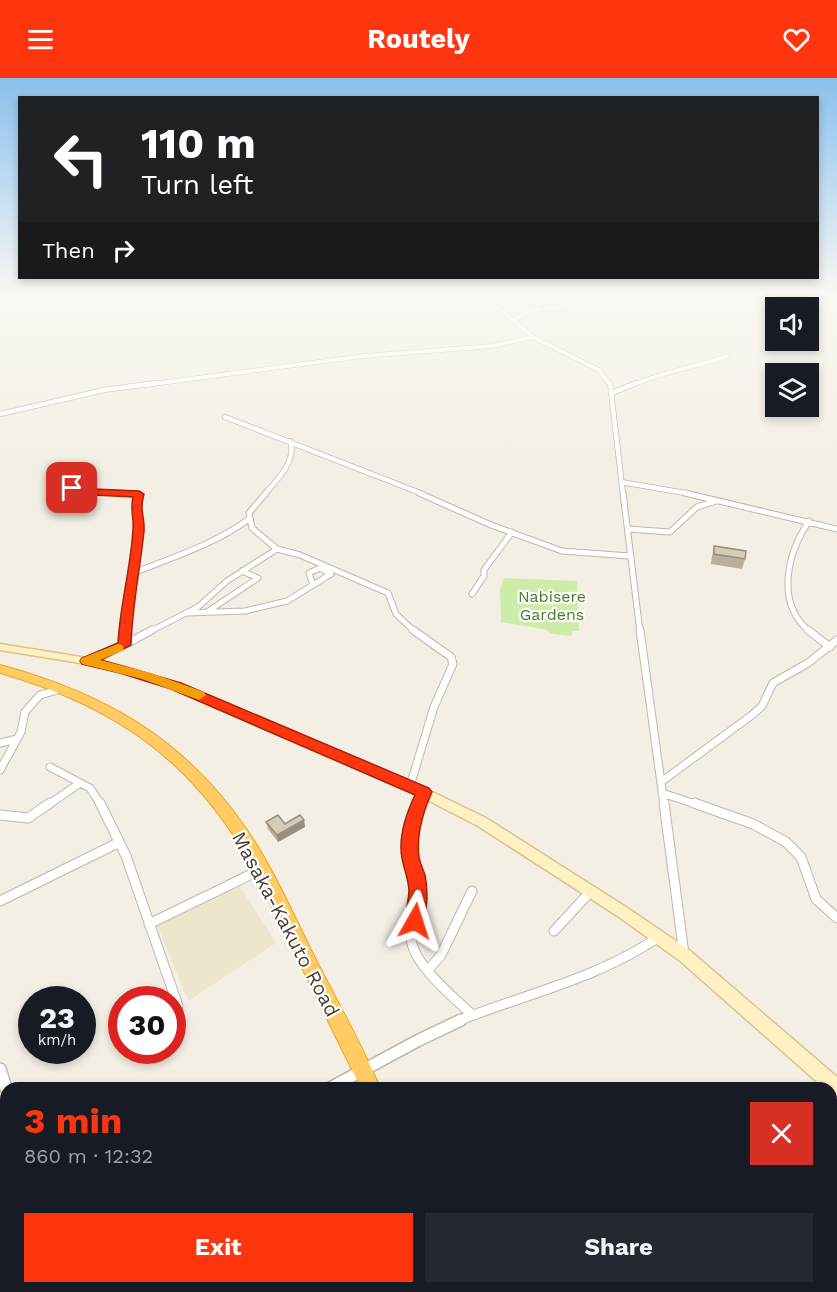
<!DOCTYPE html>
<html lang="en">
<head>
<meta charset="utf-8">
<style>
  :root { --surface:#171b24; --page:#242831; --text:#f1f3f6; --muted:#9ea1a6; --accent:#ff3510 }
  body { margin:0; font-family:"Work Sans",sans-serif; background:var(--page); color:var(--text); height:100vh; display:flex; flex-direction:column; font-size:22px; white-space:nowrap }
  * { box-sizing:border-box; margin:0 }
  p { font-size:20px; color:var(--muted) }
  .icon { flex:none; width:33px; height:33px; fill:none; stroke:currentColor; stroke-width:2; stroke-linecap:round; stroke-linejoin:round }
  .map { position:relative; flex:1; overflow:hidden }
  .side { position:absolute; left:0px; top:1004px; width:837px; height:212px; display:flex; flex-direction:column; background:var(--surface); border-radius:18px 18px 0 0; box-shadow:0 3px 9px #0003 }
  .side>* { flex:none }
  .hud { position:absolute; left:18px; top:18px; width:801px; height:183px; border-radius:0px; box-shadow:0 3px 9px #0003; background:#202124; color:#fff; overflow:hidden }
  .tools { position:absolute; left:765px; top:219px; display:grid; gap:12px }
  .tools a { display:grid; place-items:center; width:54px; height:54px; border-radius:0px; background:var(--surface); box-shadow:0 3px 9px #0003; font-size:30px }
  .speed { position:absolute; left:18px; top:908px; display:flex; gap:12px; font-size:30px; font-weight:700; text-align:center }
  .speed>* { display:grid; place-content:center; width:78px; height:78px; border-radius:50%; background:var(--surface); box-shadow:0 3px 9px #0003; line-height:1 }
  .speed small { font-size:15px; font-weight:400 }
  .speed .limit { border:9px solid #d22; background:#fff; color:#111 }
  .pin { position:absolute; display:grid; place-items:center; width:51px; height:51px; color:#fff; margin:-26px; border-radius:12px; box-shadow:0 3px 9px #0006 }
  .me { position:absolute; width:66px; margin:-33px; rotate:6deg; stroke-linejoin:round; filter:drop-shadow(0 0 4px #0008) }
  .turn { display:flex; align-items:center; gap:21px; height:126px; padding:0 24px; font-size:27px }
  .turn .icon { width:78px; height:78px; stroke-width:2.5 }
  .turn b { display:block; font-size:42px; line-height:51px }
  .then { display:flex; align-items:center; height:57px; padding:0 24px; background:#0003; gap:12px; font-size:22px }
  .round { display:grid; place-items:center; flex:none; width:63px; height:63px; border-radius:0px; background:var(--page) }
  .headline { display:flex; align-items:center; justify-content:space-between; height:102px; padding:0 24px }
  h1 { font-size:36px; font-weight:700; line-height:45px; color:var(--accent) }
  .action { display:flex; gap:12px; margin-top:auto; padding:12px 24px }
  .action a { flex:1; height:69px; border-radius:0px; background:var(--accent); color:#fff; font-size:24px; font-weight:700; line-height:69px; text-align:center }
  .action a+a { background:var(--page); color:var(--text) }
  header { display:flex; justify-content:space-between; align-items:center; height:78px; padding:0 24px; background:var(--accent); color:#fff; font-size:27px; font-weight:700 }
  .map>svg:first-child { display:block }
  .education { fill:#eee5cd }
  .green { fill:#ceeca9 }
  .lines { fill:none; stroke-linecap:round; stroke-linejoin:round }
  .street-far5-casing { stroke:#c0b7a6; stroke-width:5 }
  .street-far4-casing { stroke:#c0b7a6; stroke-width:6 }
  .street-far3-casing { stroke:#c0b7a6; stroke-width:7 }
  .street-far2-casing { stroke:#c0b7a6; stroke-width:9 }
  .street-far1-casing { stroke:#c0b7a6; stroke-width:11 }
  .street-casing { stroke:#c0b7a6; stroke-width:14 }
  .secondary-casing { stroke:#d7c590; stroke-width:3 }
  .highway-casing { stroke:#eba427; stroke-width:2 }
  .street-far5 { stroke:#fff; stroke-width:4 }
  .street-far4 { stroke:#fff; stroke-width:4.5 }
  .street-far3 { stroke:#fff; stroke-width:5 }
  .street-far2 { stroke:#fff; stroke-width:7 }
  .street-far1 { stroke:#fff; stroke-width:9 }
  .street { stroke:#fff; stroke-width:11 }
  .secondary { fill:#fff1c3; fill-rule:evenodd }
  .highway { fill:#ffcc64; fill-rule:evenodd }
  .wall { fill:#b8af9f }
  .shaded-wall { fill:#968e82 }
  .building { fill:#d6cbb9; stroke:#968e82; stroke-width:1.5 }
  .route { fill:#ff3510; stroke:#a6220a; stroke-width:1.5 }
  .slow { fill:#f59e0b }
  .labels { text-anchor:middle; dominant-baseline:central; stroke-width:4.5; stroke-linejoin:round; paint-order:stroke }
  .park-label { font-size:16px; fill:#447e22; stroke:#fff }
  .near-street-label { font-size:20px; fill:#473f34; stroke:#fff }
</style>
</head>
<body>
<header><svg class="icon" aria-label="menu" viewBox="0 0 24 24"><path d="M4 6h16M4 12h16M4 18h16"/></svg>Routely<svg class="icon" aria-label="heart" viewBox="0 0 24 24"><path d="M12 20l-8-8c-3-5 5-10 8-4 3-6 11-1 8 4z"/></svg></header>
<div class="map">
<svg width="837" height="1214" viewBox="0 0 837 1214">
  <rect width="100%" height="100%" fill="#f4efe5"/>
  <path class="education" d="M239 807 276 865 188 923 157 847Z"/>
  <path class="green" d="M504 500 577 503 579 553H573L571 558 553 556 544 551 501 544 500 511Z"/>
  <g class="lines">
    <g class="street-far5-casing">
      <path id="street-far5" d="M477 219 503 234 533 259 599 292 610 307
        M530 233 593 224H627L643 219
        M514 242 541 226 547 219
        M145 307 364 278 492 268 533 259
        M632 307C663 294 696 289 727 278"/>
    </g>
    <g class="street-far4-casing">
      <path id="street-far4" d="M610 305 623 416
        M612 315 636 305
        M0 336 104 312 156 305
        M225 339 423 416
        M621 404 691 416
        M73 410 94 414 139 416
        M265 416C277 402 297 383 290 363"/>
    </g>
    <g class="street-far3-casing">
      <path id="street-far3" d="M114 415 139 416 137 426 139 452 125 554
        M266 415 249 435 252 450 277 471 300 477 388 515 396 536 415 554
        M419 415 491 447 562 473 630 478
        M623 415 640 554
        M685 415 837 451
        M809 443C787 476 775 525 810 554
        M628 451 670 454 697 429 716 423
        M133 495C169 481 220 464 250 440
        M472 516 484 498V492L512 454
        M207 534 258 500 242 493
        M187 535 245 533 287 523 331 496 320 490 309 495 313 507
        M149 554 198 529 227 503 277 471"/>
    </g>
    <g class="street-far2-casing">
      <path id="street-far2" d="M640 552 664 727
        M808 552 830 569
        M124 567 152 552
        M87 583 124 567 125 552
        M0 665 17 661
        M50 689 90 710 101 727
        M0 692 21 654 25 634 40 617 61 611
        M661 704 752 637 762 628 773 605 808 585 837 562
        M410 708 434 629 453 586 451 579 413 552
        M662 715 698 727
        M48 727 80 705
        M419 727 424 714"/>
    </g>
    <g class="street-far1-casing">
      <path id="street-far1" d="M100 725 126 778 178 928
        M419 725C405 762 413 776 418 812 420 827 412 842 411 857 410 885 454 919 472 937
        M664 725 684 876
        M694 725 753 746 786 764 801 779 816 821 837 840
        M0 737 28 740 50 725
        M0 823 118 765
        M149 846 262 791
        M554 853 591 813
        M429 891 441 877 472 813
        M458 943C528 915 594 902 659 859"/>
    </g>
    <g class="street-casing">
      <path id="street" d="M0 991 6 1010
        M330 1010 419 962 461 942
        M831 1044 837 1038
        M0 1174 6 1171
        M228 1209 230 1214
        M802 1209 806 1214
        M666 1214 671 1209"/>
    </g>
    <g class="secondary-casing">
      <path id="secondary" d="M0 566 87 580 126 589 180 606 414 705 486 740 629 831 689 872 837 999V1018L831 1016V1010H824L679 882 619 839 478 748 406 711 172 610 120 594 87 586 0 572Z"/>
    </g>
    <g class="highway-casing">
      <path id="highway" d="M0 587C104 615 185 661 247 752 273 790 292 834 313 876 335 920 361 964 380 1010H361L251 786C193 682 113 627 0 595Z
        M461 1209H483L485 1214H463Z"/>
    </g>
    <use href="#street-far5" class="street-far5"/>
    <use href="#street-far4" class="street-far4"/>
    <use href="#street-far3" class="street-far3"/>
    <use href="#street-far2" class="street-far2"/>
    <use href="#street-far1" class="street-far1"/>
    <use href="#street" class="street"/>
    <use href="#secondary" class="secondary"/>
    <use href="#highway" class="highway"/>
  </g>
  <path class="wall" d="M714 468 745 481 742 491 711 486 712 478Z
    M304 742 305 749 278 764 268 751 266 744 285 746Z"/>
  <path class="shaded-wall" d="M304 742 305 749 278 764 277 757Z"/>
  <path class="building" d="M714 468 746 473 745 481 714 476Z
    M278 737 285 746 300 737 304 742 277 757 266 744Z"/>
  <linearGradient id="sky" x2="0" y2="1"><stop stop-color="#89c0ee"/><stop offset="0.56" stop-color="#faf8f3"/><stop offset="1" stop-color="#faf8f3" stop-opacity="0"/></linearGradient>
  <rect width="837" height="388" fill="url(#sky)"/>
  <path class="route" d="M72 407 94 411 139 413 144 416C139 434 145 438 144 453 140 492 132 529 131 567L101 582 181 605 429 710 432 714C423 734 416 756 419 779 420 785 423 791 425 797 428 812 428 834 421 848L415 851 408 848C403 837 409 824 409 812 408 800 404 791 402 780 398 759 406 736 415 717L171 611 120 595 82 586 80 583 82 580 118 565C120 527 131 489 133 451 134 439 130 431 133 419L94 417 69 412 67 410Z"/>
  <path class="slow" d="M118 566 122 567 124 570 122 573 100 582 151 595 204 614 206 617 199 622 142 601 82 586 80 583 82 580Z"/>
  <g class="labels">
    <g class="park-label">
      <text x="552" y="518">Nabisere<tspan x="552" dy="18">Gardens</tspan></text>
    </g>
    <g class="near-street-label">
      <text transform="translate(286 846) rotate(62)">Masaka-Kakuto Road</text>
    </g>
  </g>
</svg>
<div class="tools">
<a><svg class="icon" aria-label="sound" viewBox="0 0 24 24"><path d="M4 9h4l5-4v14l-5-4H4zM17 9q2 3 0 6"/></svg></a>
<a><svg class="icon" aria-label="layers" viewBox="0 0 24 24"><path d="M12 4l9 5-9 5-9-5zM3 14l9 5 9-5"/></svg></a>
</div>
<div class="speed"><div>23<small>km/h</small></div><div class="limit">30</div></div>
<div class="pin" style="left:72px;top:410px;background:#d93025"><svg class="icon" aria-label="arrive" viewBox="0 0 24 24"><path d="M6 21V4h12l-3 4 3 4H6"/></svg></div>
<svg class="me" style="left:415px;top:843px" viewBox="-20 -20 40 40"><path d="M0-17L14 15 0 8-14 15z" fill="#ff3510" stroke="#fff" stroke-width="4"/></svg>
<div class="hud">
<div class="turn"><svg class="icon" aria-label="left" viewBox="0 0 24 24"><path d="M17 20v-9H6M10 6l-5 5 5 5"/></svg><div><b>110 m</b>Turn left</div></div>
<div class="then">Then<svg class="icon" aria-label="right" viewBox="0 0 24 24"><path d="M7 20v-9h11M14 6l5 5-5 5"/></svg></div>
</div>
<section class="side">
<div class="headline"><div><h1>3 min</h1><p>860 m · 12:32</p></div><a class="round" style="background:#d93025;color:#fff"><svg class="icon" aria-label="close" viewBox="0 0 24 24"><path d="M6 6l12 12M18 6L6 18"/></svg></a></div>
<div class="action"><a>Exit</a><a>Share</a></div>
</section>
</div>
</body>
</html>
